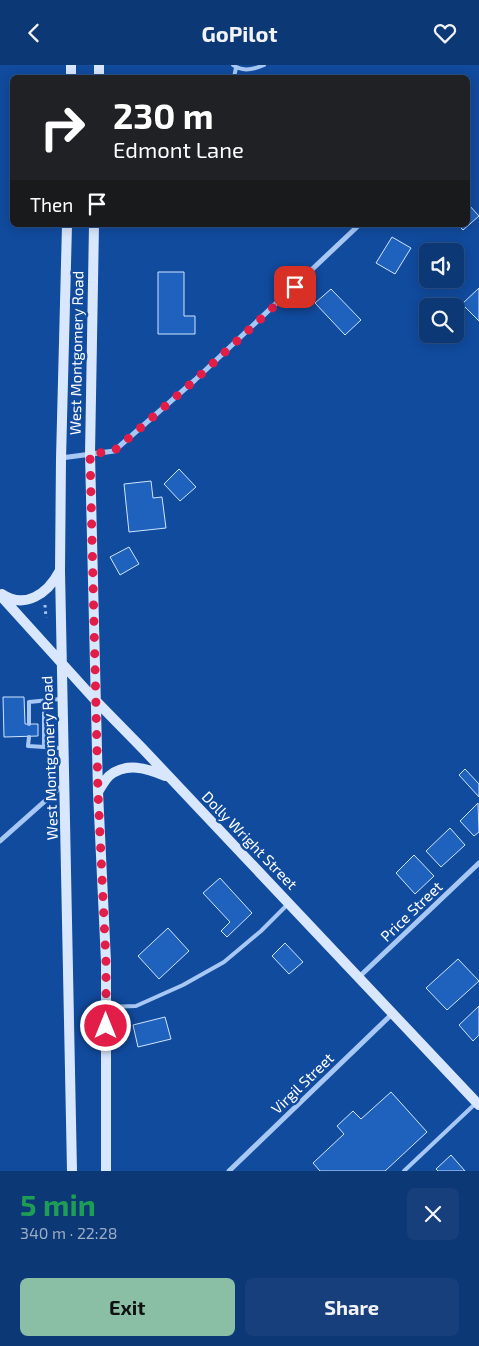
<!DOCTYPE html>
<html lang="en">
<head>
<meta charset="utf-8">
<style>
  :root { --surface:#0d3876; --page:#163f7b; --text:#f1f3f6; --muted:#9aacc5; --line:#2d5288; --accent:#8abfa5 }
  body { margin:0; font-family:"Exo 2",sans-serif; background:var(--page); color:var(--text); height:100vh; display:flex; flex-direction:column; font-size:19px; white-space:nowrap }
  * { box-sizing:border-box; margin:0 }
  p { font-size:16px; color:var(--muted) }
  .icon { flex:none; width:28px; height:28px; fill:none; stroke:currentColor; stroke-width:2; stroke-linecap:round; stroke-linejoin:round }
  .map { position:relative; height:1106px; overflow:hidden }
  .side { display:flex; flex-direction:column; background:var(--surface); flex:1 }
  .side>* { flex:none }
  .banner { position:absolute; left:10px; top:10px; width:460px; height:152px; border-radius:8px; box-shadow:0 2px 12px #0003,0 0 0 1px var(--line); background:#202124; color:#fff; overflow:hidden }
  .fabs { position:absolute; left:419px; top:178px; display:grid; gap:10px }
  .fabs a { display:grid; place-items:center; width:45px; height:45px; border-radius:8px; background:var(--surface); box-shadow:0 2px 12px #0003,0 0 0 1px var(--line); font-size:25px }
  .pin { position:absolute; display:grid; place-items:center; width:42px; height:42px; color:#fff; margin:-21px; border-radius:10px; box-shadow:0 2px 8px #0006 }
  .me { position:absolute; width:55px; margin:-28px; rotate:0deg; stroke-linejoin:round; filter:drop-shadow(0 0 4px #0008) }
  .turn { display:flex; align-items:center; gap:18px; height:105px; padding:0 20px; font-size:22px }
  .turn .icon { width:65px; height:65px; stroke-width:2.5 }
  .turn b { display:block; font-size:35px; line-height:42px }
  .then { display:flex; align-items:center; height:48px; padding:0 20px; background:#0003; gap:10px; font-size:19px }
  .round { display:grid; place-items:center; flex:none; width:52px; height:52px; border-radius:8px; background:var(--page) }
  .head { display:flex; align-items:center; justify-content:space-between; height:85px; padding:0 20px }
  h1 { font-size:30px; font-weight:700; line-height:38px; color:#1e9e55 }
  .button { display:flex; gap:10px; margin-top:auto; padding:10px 20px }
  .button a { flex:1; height:58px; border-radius:8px; background:var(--accent); color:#111; font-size:20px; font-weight:700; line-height:58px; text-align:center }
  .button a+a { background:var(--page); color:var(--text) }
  header { display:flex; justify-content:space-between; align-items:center; height:65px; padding:0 20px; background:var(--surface); font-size:22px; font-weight:700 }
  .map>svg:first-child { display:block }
  .building { fill:#1f62bd; stroke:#d0e4fe }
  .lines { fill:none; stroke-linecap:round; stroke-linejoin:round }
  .path { stroke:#a7c8f5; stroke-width:3; stroke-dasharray:2.5 4; stroke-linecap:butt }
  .lane { stroke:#a7c8f5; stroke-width:4 }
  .street { stroke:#a7c8f5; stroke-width:5 }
  .secondary { stroke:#d8e7fd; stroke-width:10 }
  .route { stroke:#e11d48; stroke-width:9; stroke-dasharray:0 16.2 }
  .labels { text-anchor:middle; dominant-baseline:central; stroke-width:5; stroke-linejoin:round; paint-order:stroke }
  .street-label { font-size:15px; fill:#fff; stroke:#114b9e }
</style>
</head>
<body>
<header><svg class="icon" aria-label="back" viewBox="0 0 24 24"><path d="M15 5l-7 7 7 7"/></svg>GoPilot<svg class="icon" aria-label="heart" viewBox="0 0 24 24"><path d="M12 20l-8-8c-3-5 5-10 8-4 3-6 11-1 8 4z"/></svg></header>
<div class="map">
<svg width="479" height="1106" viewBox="0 0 479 1106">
  <rect width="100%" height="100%" fill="#114b9e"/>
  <path class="building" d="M468 139 479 151 463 165 458 160H468Z
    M392 172 411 183 395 209 376 198Z
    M158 207H184V251H195V269H158Z
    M479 223V256L462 239Z
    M331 224 361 255 345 270 315 238Z
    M179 404 196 422 180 436 164 419Z
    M151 416 153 433 162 432 166 463 129 467 124 419Z
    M129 482 139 499 120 510 110 492Z
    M3 632H24L25 659H38V671L4 672Z
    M465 704 479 719V732L459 710Z
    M478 738 479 767 474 771 460 756Z
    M450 763 465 780 441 802 426 786Z
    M414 790 434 811 415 829 396 808Z
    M220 813 252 848 227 872 221 866 230 857 203 828Z
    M168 863 189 886 159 914 138 891Z
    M285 878 303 897 289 909 272 891Z
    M458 894 479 916 447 945 426 923Z
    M479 941V970L473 976 459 960Z
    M165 952 171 974 138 982 133 960Z
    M391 1027 427 1067 385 1106H320L313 1098 344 1069 337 1061 353 1046 361 1054Z
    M451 1090 465 1106H438L436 1104Z"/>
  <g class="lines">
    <path class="path" d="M45 540 46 553"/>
    <path class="lane" d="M233 0C242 7 255 4 264 0
      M234 12 236 3
      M29 659V637L60 634
      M29 672 28 681 61 683
      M44 682V635
      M107 942 136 941 183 920 224 897 261 866 287 840
      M404 1106 475 1039"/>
    <path class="street" d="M61 393 114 386 195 315 359 160
      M0 776 63 720
      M359 912 479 798
      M229 1106 392 949"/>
    <path class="secondary" d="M71 12V0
      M99 12V0
      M67 160 61 394 60 506 72 1106
      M94 160 90 389 98 727 106 897V1106
      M2 529C25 545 48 528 59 507
      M0 530 96 636 143 684 479 1040
      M98 727C101 722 105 715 109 711 126 697 147 703 165 711"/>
  </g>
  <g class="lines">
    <path class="route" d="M106 961V897L98 727 90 389 114 386 195 315 295 222"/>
  </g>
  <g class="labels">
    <g class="street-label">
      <text transform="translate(76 288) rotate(-89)">West Montgomery Road</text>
      <text transform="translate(49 693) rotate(-92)">West Montgomery Road</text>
      <text transform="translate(250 775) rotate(46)">Dolly Wright Street</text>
      <text transform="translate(411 846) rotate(-44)">Price Street</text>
      <text transform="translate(302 1018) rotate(-44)">Virgil Street</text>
    </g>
  </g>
</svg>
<div class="fabs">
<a><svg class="icon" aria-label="sound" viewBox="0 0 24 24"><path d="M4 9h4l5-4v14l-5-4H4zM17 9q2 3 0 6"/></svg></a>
<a><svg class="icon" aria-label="search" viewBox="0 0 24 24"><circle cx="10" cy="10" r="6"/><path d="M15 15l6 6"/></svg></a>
</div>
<div class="pin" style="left:295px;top:222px;background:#d93025"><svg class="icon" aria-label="arrive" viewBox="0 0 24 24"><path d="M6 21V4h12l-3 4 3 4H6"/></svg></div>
<svg class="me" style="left:106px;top:961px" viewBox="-20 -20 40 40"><circle r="17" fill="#e11d48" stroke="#fff" stroke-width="3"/><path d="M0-11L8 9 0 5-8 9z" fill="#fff"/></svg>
<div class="banner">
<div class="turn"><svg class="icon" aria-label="right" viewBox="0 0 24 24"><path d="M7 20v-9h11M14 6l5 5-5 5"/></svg><div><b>230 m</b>Edmont Lane</div></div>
<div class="then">Then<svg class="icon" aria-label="arrive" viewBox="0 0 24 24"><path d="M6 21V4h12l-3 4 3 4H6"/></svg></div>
</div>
</div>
<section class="side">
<div class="head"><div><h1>5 min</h1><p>340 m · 22:28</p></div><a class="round"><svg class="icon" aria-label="close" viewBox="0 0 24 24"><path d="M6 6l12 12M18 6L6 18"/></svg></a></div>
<div class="button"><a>Exit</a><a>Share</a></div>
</section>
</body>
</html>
